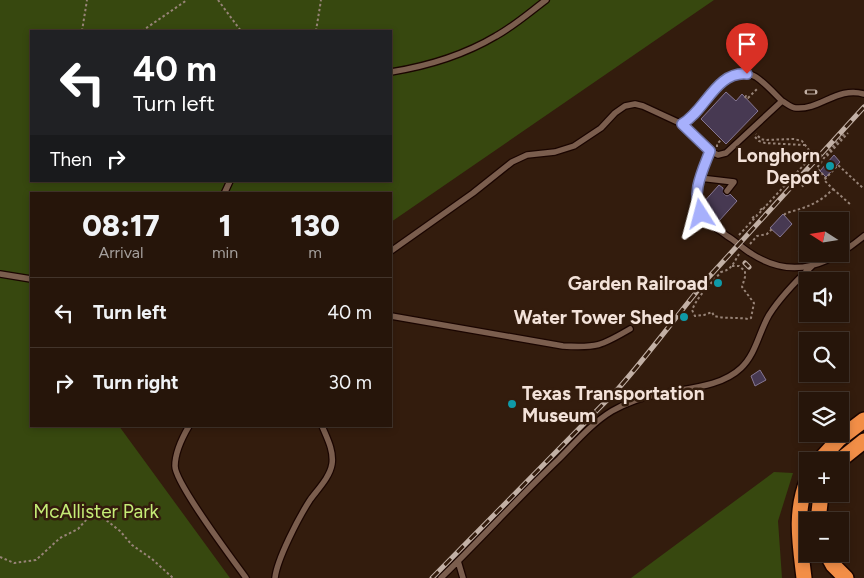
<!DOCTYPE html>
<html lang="en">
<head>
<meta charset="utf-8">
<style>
  :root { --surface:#26150a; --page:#2e1e13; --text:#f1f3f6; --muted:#a49f9c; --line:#42342b }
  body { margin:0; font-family:Figtree,sans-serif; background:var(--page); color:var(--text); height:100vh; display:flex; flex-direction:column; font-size:19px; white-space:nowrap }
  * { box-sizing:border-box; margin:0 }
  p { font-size:16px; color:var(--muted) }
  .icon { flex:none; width:28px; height:28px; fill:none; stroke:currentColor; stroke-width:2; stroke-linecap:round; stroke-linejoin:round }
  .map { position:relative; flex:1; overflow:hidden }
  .panel { position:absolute; left:30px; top:192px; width:362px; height:235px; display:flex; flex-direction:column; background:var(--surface); border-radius:0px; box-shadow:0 2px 8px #0003,0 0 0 1px var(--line) }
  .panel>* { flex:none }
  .guide { position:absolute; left:30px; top:30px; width:362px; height:152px; border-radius:0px; box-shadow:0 2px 8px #0003,0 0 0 1px var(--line); background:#202124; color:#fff; overflow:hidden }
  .needle { width:32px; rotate:282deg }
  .buttons { position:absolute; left:799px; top:212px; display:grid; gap:10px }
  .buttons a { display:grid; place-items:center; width:50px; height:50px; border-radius:0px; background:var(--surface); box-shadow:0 2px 8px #0003,0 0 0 1px var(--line); font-size:25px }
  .pin { position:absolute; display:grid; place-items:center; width:42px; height:42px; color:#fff; margin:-51px -21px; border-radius:50% 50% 50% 0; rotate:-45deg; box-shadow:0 0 5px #0007 }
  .pin .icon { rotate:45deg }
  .me { position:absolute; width:55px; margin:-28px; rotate:351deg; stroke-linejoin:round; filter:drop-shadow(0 0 4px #0008) }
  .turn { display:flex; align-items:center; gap:18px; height:105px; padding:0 20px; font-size:22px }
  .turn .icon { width:65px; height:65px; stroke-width:2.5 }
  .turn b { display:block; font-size:35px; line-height:42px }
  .then { display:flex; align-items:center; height:48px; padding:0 20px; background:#0003; gap:10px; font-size:19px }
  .eta { display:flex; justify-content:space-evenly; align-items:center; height:85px; text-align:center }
  .eta b { font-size:30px; font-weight:800; line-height:35px }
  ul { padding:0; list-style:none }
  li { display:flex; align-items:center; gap:15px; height:70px; padding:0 20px; border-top:1px solid var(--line) }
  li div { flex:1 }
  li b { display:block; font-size:19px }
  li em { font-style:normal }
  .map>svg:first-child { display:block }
  .green { fill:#37480f; fill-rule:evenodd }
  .building { fill:#473952; stroke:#867793 }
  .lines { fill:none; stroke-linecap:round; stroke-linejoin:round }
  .lane-casing { stroke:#1a0500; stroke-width:8 }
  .highway-casing { stroke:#1a0500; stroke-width:18 }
  .path { stroke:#988478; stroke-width:2; stroke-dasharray:2.5 2.5; stroke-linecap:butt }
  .lane { stroke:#7b5e4e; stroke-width:5.5 }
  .highway { stroke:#f28e47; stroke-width:15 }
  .rail-casing { stroke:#c2b0a5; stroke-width:5 }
  .rail { stroke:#331c0d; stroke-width:3; stroke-dasharray:9; stroke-linecap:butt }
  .route-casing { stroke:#6d72a4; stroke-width:12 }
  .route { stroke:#a7b0fc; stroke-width:9 }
  .culture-dot { fill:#0f9aa8; stroke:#331c0d; stroke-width:2 }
  .labels { text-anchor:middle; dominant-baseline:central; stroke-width:5; stroke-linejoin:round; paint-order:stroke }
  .poi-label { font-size:19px; font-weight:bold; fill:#f3e2d9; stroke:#331c0d; text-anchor:end }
  .park-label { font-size:19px; fill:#c5ec76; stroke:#331c0d }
</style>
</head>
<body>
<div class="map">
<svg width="864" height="578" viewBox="0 0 864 578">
  <rect width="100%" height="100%" fill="#331c0d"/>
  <path class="green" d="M0 0H714L391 222V194H31V426H119L230 578H0ZM31 31H391V181H31Z
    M774 472 793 473 778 521 782 578H631Z"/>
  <path class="building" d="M726 92 736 101 742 94 758 111 726 144 701 119Z
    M834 155 840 162 826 177 820 171Z
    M719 185 723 188 724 194 727 196 730 194 737 201 719 221 703 207 702 204Z
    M783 214 792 224 780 237 770 228Z
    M808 243V261H807L798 251Z
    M760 370 766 380 755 386 751 376Z"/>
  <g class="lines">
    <g class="lane-casing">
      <path id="lane" d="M391 72C428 66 464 55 496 36 514 26 530 12 546 0
        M864 94C838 86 820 110 796 108 791 108 786 103 782 101L726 153 718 155 710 151C704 167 694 186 697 203 699 217 716 228 727 236 736 241 743 249 752 254 794 281 830 264 864 236
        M682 124C703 111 726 58 756 77 765 83 774 93 782 101
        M700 178 734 182 727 191
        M224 194 230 181
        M391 251 473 193 512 162 527 155 555 152 574 146 601 128 615 113 625 106 635 104 643 106 682 124 710 151
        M0 274 31 279
        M391 316 563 346C597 348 601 346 630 329
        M189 426C182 438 175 453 175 466 175 483 233 560 246 578
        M458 561 463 578
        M275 578C277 559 299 517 310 500 318 489 330 477 332 464 334 451 327 438 322 426
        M441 578C481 539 518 498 559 459 575 443 592 423 612 411 626 403 643 397 659 394 685 388 720 388 741 368 756 354 759 332 769 315 781 296 796 281 812 266"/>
    </g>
    <g class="highway-casing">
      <path id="highway" d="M819 461 839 439 864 420
        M839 461 864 441
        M818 521 821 494
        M827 554 833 565 846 578
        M804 578C800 544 794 512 808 479"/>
    </g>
    <path class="path" d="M218 0 241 31
      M82 31 87 0
      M142 31 187 0
      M316 31 321 0
      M745 98 746 96 748 98 758 88
      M844 134 829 151 817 168 826 178 838 165 864 189
      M755 137 759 141 765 143 805 145
      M717 147V144L722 139
      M827 156 848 133
      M802 163 809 156 813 155 821 163
      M803 187 802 184 814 181 822 174
      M833 189 850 204
      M760 210 765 207
      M784 215 786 213C805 208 820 203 833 189L824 180 826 178
      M752 218 757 215
      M739 235 813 155 802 141 794 139 765 140 761 139 756 134
      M750 244 757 236 767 234 772 229
      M732 266H739L745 271V277L742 287 754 303 751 318 748 319C737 317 725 319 714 316L712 312 704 315 695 316 692 310C699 294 710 285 721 272 732 270 734 262 739 254
      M0 557 14 563 36 560 60 538 78 529 86 520 93 517 101 516 120 531 132 545 152 559 173 578"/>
    <use href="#lane" class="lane"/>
    <use href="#highway" class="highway"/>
    <g class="rail-casing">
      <path id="rail" d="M807 92H815
        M755 154 765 159
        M745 263 749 267
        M432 578 617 390C649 354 677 315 708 278L864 107"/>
    </g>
    <use href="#rail" class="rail"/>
  </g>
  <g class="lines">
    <g class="route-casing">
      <path id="route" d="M701 214C691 193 702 172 710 151L682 124C706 110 716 71 747 74"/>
    </g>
    <use href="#route" class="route"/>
  </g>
  <g class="culture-dot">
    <circle cx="830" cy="166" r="5"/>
    <circle cx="718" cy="283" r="5"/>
    <circle cx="684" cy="317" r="5"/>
    <circle cx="512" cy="404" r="5"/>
  </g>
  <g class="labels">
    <g class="poi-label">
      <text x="820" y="155">Longhorn<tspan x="820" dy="22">Depot</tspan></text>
      <text x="708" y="283">Garden Railroad</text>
      <text x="674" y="317">Water Tower Shed</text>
      <text x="522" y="393" text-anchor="start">Texas Transportation<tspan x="522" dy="22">Museum</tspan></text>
    </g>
    <g class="park-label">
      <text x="96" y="511">McAllister Park</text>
    </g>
  </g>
</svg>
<div class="buttons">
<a><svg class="needle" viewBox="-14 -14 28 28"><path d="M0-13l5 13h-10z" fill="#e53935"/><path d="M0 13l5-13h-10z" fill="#a49f9c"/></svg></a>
<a><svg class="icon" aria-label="sound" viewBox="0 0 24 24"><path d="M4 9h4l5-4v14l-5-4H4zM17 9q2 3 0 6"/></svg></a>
<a><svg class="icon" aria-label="search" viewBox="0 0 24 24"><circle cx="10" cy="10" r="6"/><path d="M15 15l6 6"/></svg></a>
<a><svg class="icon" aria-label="layers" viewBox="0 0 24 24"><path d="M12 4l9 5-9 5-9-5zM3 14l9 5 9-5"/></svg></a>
<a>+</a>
<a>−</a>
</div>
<div class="pin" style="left:747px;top:74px;background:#d93025"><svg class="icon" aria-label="arrive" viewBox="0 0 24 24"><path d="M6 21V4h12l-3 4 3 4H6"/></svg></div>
<svg class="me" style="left:701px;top:214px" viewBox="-20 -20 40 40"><path d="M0-17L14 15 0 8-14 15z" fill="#a7b0fc" stroke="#fff" stroke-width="4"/></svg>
<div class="guide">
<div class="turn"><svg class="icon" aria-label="left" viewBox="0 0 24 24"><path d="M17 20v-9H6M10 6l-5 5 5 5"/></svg><div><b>40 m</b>Turn left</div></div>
<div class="then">Then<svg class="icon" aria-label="right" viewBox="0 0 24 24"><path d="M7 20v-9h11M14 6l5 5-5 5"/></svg></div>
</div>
<section class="panel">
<div class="eta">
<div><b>08:17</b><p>Arrival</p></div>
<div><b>1</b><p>min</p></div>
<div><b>130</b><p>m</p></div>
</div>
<ul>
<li><svg class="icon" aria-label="left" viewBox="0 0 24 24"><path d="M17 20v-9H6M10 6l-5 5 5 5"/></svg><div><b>Turn left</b></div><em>40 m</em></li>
<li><svg class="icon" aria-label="right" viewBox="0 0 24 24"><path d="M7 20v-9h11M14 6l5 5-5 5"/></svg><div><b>Turn right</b></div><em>30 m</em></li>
</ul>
</section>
</div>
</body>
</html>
